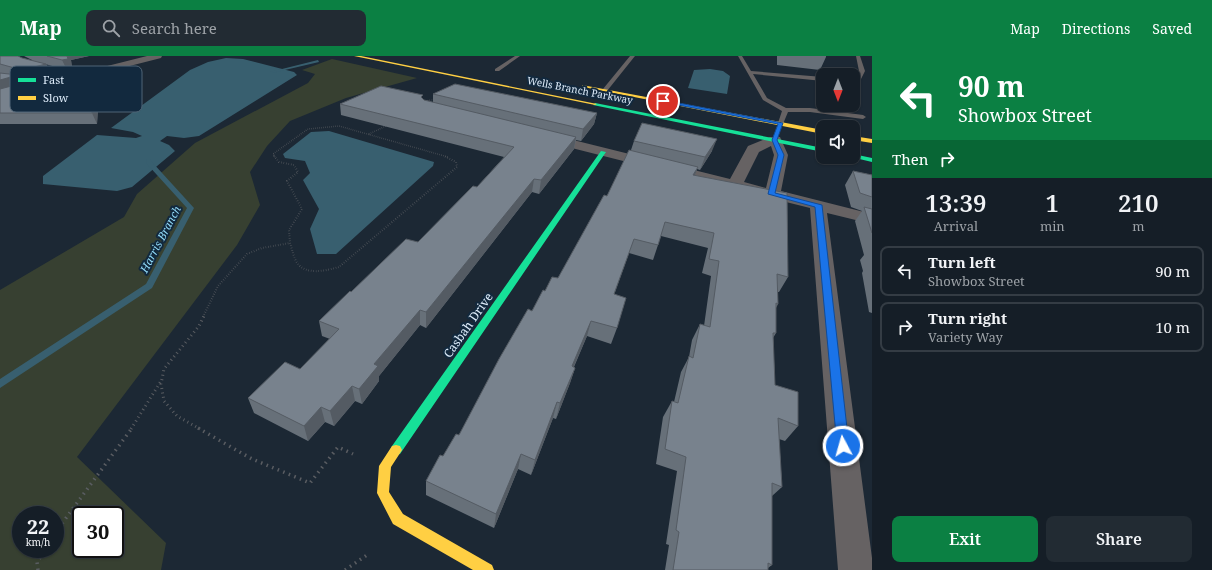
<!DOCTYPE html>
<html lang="en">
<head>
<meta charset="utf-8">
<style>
  :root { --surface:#151e27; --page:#222b33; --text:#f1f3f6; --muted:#9da2a7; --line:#343c44; --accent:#0b8043 }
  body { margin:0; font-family:"Noto Serif",serif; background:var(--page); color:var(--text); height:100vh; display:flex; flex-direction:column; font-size:15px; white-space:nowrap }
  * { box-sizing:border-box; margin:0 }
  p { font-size:13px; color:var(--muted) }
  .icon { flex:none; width:22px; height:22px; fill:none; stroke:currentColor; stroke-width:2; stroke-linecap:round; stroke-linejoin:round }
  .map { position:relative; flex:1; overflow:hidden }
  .side { display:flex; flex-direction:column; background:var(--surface); width:340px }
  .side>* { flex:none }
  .guide { background:#0b8043; color:#fff; overflow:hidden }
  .needle { width:26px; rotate:180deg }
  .tools { position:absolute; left:816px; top:12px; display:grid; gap:8px }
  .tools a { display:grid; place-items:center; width:44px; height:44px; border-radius:8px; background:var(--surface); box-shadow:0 1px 3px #0004,0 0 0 1px var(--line); font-size:20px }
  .speed { position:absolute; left:12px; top:450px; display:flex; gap:8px; font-size:20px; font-weight:700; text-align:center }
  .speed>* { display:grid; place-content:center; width:52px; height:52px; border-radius:50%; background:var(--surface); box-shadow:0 1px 3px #0004,0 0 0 1px var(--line); line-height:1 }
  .speed small { font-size:10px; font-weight:400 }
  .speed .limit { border:2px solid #111; border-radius:6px; background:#fff; color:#111 }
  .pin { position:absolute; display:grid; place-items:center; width:34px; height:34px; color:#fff; margin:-17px; border:2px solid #fff; border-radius:50%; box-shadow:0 1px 4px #0007 }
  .me { position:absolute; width:44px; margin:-22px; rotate:354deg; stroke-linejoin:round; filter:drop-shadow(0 0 3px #0008) }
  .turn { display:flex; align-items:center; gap:14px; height:84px; padding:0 20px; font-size:18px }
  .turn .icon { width:52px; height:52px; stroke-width:2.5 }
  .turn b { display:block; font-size:28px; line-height:34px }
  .then { display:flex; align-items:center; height:38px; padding:0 20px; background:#0003; gap:8px; font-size:15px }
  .eta { display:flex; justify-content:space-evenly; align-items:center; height:68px; text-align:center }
  .eta b { font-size:24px; font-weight:600; line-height:28px }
  .action { display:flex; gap:8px; margin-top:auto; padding:8px 20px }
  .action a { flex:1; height:46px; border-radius:8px; background:var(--accent); color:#fff; font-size:16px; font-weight:600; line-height:46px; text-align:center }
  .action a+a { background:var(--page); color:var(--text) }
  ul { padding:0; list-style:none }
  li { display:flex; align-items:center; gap:12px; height:50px; margin:0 8px 6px; padding:0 12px; border:2px solid var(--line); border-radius:8px }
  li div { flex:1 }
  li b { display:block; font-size:15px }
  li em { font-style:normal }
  header { display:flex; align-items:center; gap:24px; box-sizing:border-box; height:56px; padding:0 20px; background:var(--accent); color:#fff }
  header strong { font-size:19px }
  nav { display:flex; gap:22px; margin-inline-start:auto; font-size:14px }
  .search { width:280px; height:36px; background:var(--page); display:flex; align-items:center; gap:10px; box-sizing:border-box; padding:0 14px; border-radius:8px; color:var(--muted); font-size:15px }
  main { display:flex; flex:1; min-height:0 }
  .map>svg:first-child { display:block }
  .green { fill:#374031; fill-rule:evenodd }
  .water { fill:#385f6f }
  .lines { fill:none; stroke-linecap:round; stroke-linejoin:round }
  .stream { fill:#385f6f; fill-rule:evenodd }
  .path-far4 { stroke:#5a5d62; stroke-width:1; stroke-dasharray:0.5 1.5; stroke-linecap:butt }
  .path-far3 { stroke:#5a5d62; stroke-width:1.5; stroke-dasharray:0.5 1.5; stroke-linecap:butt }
  .path-far2 { stroke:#5a5d62; stroke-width:2; stroke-dasharray:0.5 2; stroke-linecap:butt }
  .path-far1 { stroke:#5a5d62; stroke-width:3; stroke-dasharray:1 3.5; stroke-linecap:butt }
  .path { stroke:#5a5d62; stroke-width:3.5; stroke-dasharray:1.5 4.5; stroke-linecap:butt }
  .lane { fill:#666263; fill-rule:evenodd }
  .street { fill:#666263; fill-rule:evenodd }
  .fast { fill:#16e098; fill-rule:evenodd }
  .slow { fill:#ffcf43; fill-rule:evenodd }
  .wall { fill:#677079 }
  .shaded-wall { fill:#545b63 }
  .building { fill:#78828d; stroke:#545b63 }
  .route { fill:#1a73e8; stroke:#114b97 }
  .labels { text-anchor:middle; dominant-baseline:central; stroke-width:4; stroke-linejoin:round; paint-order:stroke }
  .far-street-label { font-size:10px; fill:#deecfa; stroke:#12293e }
  .far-water-label { font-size:11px; font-style:italic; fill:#92dbf9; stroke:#12293e }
  .street-label { font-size:12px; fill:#deecfa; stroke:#12293e }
  .key { fill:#12293e; stroke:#4f6476; stroke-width:1 }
  .key-label { font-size:11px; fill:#deecfa }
</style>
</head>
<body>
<header>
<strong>Map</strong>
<div class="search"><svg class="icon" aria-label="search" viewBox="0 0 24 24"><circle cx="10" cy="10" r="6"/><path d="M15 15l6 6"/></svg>Search here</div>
<nav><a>Map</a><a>Directions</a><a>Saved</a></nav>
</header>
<main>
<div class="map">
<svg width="872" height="514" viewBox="0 0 872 514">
  <rect width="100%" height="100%" fill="#1c2834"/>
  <path class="green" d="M332 3 417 22 346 42 290 65 267 90 250 116 260 149 237 189 77 401 166 487 161 514H0V234L124 161 137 138 195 87 308 27 315 18 302 14ZM21 459H55V493H21ZM81 459H115V493H81Z"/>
  <path class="water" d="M226 2 243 3 294 16 297 19 199 80 184 82 167 80 160 85 169 89 175 95 132 131 117 135 43 128V120L97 79 136 82 142 80 133 76 111 72 190 14 208 6Z
    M710 13 723 15 730 20 727 38 688 32 694 14Z
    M329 75 434 106 433 110 336 198H317L310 173 319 153 303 124 310 117 305 105 285 102 283 98 311 76Z"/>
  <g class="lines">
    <path class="stream" d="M318 4 319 6 272 17 270 16Z
      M146 103H150L152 106 194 152 152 232 0 332V323L146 228 187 152 147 108Z"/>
    <path class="path-far4" d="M427 45 436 43"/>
    <path class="path-far3" d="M424 46 430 44
      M369 78 388 69
      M275 101 273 98 308 73 339 70 448 101"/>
    <path class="path-far2" d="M274 100 279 106 294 109 298 116 287 125 302 153 289 174 290 187
      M290 187C292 193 293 199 296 205 304 220 325 215 339 211L457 111 456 106 444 100
      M203 261 218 230 247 198 262 192 290 187"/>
    <path class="path-far1" d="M131 373 161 325
      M200 373 177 360 164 345 161 328 164 313 199 270 204 260"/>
    <path class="path" d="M198 372 252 403 310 427 338 391 353 398
      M55 477 132 372
      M38 514 37 506 46 493
      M345 514 367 499"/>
    <path class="lane" d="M515 0H520L499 15H495V13Z
      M630 0H635L607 35H603V33Z
      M738 0H742L751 15 823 21V25L753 18 767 42 786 52H810L863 59 866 61 863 63 810 56H788L783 68H779L778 67 782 55 763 44Z
      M856 0H860L865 15 860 25 853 26V22H856L859 15Z"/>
    <path class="street" d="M147 0H162L161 2 0 43V37Z
      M545 77 730 123 748 90 770 81H780L788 99 781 135 872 158V168L827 157 872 502V514H838L810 152 540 84 539 81 540 78ZM771 90 774 99 766 132 744 126 759 96Z"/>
    <path class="fast" d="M595 47 823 92V96L593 49Z
      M601 95 606 96 400 398 396 399 392 398 390 394 392 390Z
      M853 98 872 102V106L851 101H853Z"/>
    <path class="slow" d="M354 0H361L597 48 595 49Z
      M582 29 823 74V78L583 31Z
      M853 80 872 83V87L853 84Z
      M396 389 400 390 402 394 391 411 389 436 403 458 492 509 494 514H473L393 468 377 437 379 410 392 390Z"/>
  </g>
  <path class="wall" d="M0 0 22 2 46 8 51 18 27 23 19 22 22 27 85 28 90 38 83 40 98 52 97 68H0V17L3 18 0 17Z
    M24 0H89L71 4 72 12 67 14 34 5Z
    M777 0H826V1L820 14 777 9Z
    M433 38 597 57 594 68 581 85 576 84 574 93 539 138 532 136 426 272 420 269 379 320V325L362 348 355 345 334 370 325 366 308 385 254 357 248 342 300 313 330 283 322 280 319 265 351 236 418 186 477 131 504 101 341 59 340 48 423 43 424 44 433 47Z
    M634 85 712 95 700 114 697 113 695 119 788 221 779 236H778V248L776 252V277L773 282 775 329 798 370 785 385 779 383 782 431 772 440V509L768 512V514H665L669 489 666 488 677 415 656 408 663 361 672 345 674 346 681 316 689 301 692 284 700 268 704 270 711 220 702 217 708 192 661 180 653 204 629 197 614 238 617 272 611 288 587 280 574 311 575 312 570 327 556 363 553 362 531 419 518 413 494 472 426 439V425L459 379 532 255 545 235 558 222 607 140 631 94Z
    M853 115 872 119V257L869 256 862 217 863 215 860 204 864 199 855 165 862 155 851 151 845 129Z"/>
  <path class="shaded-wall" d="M67 0H89L71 4 72 12 67 14 62 4Z
    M46 8 51 18 27 23 22 14Z
    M18 19 24 29 0 36V24Z
    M85 28 90 38 63 48 58 37Z
    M93 42 98 52 97 68 92 57Z
    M597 57 594 68 581 85 583 73Z
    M576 81 574 93 539 138 541 124Z
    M717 83 712 95 700 114 705 101Z
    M698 111 693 124V119Z
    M534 123 532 136 426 272V256Z
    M634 183 609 253 614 238Z
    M420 254V269L379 320V325L362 348 359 333 374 308Z
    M591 265 587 280 567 326 572 310Z
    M575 312 570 327 556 363 560 347Z
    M352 330 355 345 334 370 330 355Z
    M557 346 553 362 531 419 535 404Z
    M321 351 325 366 308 385 304 370Z
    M521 398 518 413 494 472 496 458Z"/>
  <path class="building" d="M0 0H18L22 2 46 8 22 14 0 8Z
    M47 0H67L68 3 62 4Z
    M0 17 18 19 0 24Z
    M42 22 85 28 58 37 93 42 92 57H0V33Z
    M455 28 597 57 583 73 433 38Z
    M381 30 423 39 421 41 424 44 576 81 541 124 534 123 426 256 420 254 374 308 378 310 359 333 352 330 330 355 321 351 304 370 248 342 285 306 300 313 339 273 319 265 350 235 351 236 406 183 418 186 473 130 477 131 514 91 340 48Z
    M642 67 717 83 705 101 634 85Z
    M629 94 698 111 693 119 787 137 788 221 777 218 778 248 776 247V277H773L775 329 798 336V370L778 362 782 431 772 427V509L768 507V514H673L679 476 676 474 686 401 665 393 672 345 678 347 689 300 693 302 700 268 710 271 719 205 709 203 714 177 665 166 658 189 634 183 614 238 626 242 617 272 591 265 572 310 575 312 560 347 557 346 535 404 521 398 496 458 426 425 440 399 443 400 456 378 459 379 499 303 528 253 532 255 543 234 545 235 552 221 558 222 604 139 607 140Z
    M853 115 872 119V141L860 137Z
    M864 151 872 153V177Z"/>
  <path class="route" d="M663 44 783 67 777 84 784 99 775 137 822 149 849 390 847 394 843 396 839 394 837 390 815 151 768 138 778 99 772 84 778 68 662 46Z"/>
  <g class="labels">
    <g class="far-street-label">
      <text transform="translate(580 34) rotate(11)">Wells Branch Parkway</text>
    </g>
    <g class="far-water-label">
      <text transform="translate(160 183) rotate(-62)">Harris Branch</text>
    </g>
    <g class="street-label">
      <text transform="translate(468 269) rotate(-55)">Casbah Drive</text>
    </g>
  </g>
  <rect x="10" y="10" width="132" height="46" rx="6" class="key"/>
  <rect x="18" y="22" width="18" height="4" fill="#16e098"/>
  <rect x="18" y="40" width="18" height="4" fill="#ffcf43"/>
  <g class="key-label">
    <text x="43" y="28">Fast</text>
    <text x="43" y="46">Slow</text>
  </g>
</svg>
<div class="tools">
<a><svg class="needle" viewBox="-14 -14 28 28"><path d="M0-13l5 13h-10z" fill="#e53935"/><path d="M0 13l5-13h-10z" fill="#9da2a7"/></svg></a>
<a><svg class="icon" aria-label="sound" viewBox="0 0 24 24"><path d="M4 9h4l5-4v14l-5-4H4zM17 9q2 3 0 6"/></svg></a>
</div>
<div class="speed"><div>22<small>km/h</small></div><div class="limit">30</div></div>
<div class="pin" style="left:663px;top:45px;background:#d93025"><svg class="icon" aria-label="arrive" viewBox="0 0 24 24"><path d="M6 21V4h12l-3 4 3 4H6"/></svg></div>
<svg class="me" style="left:843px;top:390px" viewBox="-20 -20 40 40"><circle r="17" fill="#1a73e8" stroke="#fff" stroke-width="3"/><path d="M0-11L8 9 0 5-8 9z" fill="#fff"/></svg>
</div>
<section class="side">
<div class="guide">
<div class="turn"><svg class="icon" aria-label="left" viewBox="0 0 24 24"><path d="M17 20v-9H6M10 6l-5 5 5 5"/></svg><div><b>90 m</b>Showbox Street</div></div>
<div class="then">Then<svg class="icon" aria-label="right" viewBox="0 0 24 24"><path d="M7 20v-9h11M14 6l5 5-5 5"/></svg></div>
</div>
<div class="eta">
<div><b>13:39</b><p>Arrival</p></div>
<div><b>1</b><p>min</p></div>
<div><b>210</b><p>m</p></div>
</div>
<ul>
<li><svg class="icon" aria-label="left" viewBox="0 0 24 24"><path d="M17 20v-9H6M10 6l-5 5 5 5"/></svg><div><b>Turn left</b><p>Showbox Street</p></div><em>90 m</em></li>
<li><svg class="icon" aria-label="right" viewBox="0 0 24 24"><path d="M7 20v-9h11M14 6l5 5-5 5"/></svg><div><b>Turn right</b><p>Variety Way</p></div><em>10 m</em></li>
</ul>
<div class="action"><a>Exit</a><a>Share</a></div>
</section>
</main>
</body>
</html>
